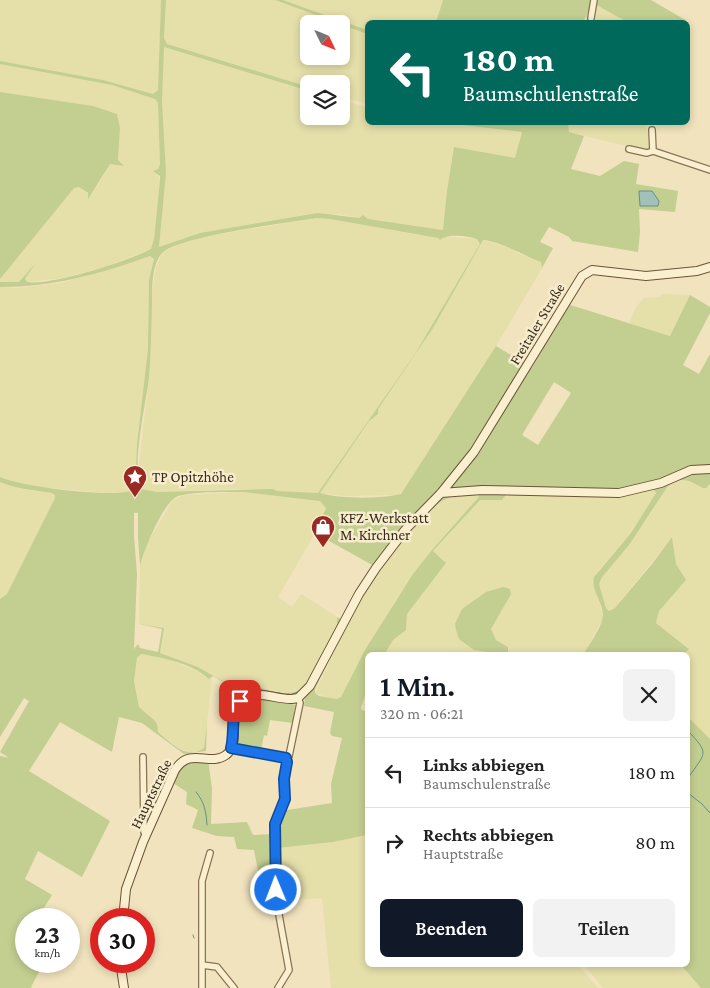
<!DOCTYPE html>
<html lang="de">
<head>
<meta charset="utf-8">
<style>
  :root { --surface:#fff; --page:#f2f2f2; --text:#222; --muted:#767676; --line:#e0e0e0; --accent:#111827 }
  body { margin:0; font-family:"Crimson Pro",serif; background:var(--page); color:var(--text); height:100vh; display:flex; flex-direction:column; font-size:19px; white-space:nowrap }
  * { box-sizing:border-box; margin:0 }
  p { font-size:16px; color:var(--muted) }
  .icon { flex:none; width:28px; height:28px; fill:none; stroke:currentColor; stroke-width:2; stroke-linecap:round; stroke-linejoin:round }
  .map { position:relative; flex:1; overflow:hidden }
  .details { position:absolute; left:365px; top:652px; width:325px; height:315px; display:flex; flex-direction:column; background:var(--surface); border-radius:8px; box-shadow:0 2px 8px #0003 }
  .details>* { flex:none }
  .top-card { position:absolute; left:365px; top:20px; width:325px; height:105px; border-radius:8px; box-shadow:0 2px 8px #0003; background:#00695c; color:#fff; overflow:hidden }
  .needle { width:32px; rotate:133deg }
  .tools { position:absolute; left:300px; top:15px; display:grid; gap:10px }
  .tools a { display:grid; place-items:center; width:50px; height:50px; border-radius:8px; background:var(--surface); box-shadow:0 2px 8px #0003; font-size:25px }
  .speed { position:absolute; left:15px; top:908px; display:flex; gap:10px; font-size:25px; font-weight:700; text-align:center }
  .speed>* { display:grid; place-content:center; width:65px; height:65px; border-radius:50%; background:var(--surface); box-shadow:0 2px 8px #0003; line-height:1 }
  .speed small { font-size:12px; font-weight:400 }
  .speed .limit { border:8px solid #d22; background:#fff; color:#111 }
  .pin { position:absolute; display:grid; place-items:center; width:42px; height:42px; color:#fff; margin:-21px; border-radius:10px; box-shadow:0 2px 8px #0006 }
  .me { position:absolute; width:55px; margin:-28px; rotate:359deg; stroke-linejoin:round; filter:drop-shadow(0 0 4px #0008) }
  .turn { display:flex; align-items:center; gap:18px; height:105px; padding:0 15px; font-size:22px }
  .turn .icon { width:65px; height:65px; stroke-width:2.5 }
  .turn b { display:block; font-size:35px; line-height:42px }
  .round { display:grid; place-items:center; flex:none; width:52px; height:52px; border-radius:8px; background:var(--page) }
  .summary { display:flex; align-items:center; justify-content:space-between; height:85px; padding:0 15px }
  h1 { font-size:30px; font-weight:600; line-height:38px; color:var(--accent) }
  .primary-button { display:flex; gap:10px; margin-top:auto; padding:10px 15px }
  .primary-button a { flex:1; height:58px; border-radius:8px; background:var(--accent); color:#fff; font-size:20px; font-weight:600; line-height:58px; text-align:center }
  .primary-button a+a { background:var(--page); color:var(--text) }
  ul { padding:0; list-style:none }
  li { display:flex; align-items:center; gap:15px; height:70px; padding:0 15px; border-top:1px solid var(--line) }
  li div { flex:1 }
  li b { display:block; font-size:19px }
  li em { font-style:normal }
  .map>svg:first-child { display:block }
  .farmland { fill:#e5dfaa }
  .green { fill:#c3ce91; fill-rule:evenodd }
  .water { fill:#a1c1b9; stroke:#688e87 }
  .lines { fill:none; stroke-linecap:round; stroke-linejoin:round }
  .stream { stroke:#688e87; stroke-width:1 }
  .street-casing { stroke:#887355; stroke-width:8 }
  .secondary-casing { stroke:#6a5439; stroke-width:10 }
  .street { stroke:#faf0d0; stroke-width:5.5 }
  .secondary { stroke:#faf0d0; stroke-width:8 }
  .route-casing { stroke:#114b97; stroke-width:12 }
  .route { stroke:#1a73e8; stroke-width:9 }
  .labels { text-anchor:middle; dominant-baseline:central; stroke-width:5; stroke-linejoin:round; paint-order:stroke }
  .street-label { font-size:15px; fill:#372a1b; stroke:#f7edcd }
  .poi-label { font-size:15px; fill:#372a1b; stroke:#f7edcd; text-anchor:start }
</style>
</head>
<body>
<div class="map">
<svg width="710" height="988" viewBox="0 0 710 988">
  <rect width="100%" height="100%" fill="#f0e3bd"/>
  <path class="farmland" d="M0 0H161L158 90 153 94 103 80 0 61Z
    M166 0H275L338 24H309V56H341V25L367 34V103L341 97V84H309V87L167 44 164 38Z
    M283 0H443L436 22H368L367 30Z
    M593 3 627 22H583Z
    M163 47 309 91V116H341V100L367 107 368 122 445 123 522 132 515 158 454 147 447 191 444 230 368 219 363 215 359 218 338 214 200 233 159 247 166 173 162 101Z
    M0 64 112 85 155 99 158 103 160 164 156 171 160 180 154 239 151 249 105 267 61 278 27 282 25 280 31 271 19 282 1 283 0 279 3 274 74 188 79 187 89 195 98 185 110 164 120 165 118 160 120 128 117 114 92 106 0 92Z
    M568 123H645L649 136 650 149 643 150 569 132Z
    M316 218 330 219 418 235 477 239 480 244 446 305 483 240 512 249 519 254 541 262 542 268 496 346 404 490 399 495 344 496 318 493 237 489 157 492 141 490 139 465 149 378 152 291 156 267 162 253 177 245 203 237Z
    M150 256 154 260 149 280 148 349 137 444 135 489 128 492 106 493 39 487 12 482 0 477V287L17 288 61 283Z
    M663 294 690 295 670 336 629 323 636 307 644 298 658 297Z
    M683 479 706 488 710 484V739L688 717V655H683L689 648 656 623 659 611 686 580 676 564 672 537 615 608 609 611 606 608 599 584 602 577 650 515 668 486 675 481Z
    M0 482 18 488 52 493 55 495V498L7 594 2 600 0 599Z
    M653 489 656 493 631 533 597 572 592 582 599 599 603 618 583 655H507L509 647 496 640 491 629 505 604 486 592 462 609 483 652 498 655H384L393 640 406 630 407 614 446 563 433 551 480 500H502L509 494Z
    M244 492 316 500 324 504 326 508 315 533 278 597 292 607 301 594 337 617 338 625 309 681 302 690 297 693 290 694 260 689 247 682 233 687 198 667 160 653 164 628 139 624 140 566 148 542 173 500 184 495Z
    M479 495V498L432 550 395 601 366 648 341 697 337 699 328 698 315 693 340 639 366 592 379 570 408 532 442 500 456 496Z
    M141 654 170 660 197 671 209 679 212 678 205 741 204 748 200 751 190 752 178 748 158 732 147 713 139 707 134 681 137 658Z
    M367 835 368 965H578L598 988H331L322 898 279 901 278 848 333 842Z
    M584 965H681L701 988H603Z"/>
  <path class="green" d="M161 0H166L164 38 167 44 309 87V91L164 47 162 101 166 173 159 247 200 233 318 213 359 218 363 215 368 219 443 230 447 191 454 147 515 158 522 132 445 123H568L569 132 584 136 571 169 600 176 624 161 639 164 636 184 678 191 675 212 639 209 640 232 638 252 572 241 569 237 549 227 540 242 553 248 542 268 541 262C524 256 500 241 483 240L433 328 378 409V414L369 421 320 493C338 499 382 499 401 494L496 346 532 368 567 304 670 336 690 295 710 307V313L683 365 699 374 710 354V484L706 488H703C688 480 682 476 668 486L629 545 602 577 599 584 606 608 609 611 615 608 652 564 672 537 676 564 686 580 659 611 656 623 689 649 683 655H583C589 644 602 628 603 615 603 602 590 589 594 577L631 533 656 493 653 489 509 494 506 495 502 500H480L433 551 446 563 407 614 406 630 393 640 384 655H368L367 690 361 708 362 710 368 712 367 835 333 842 278 848V820L281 811 332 803 331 784 342 738 332 736 330 733 334 712 304 706 305 697 311 692 307 688 294 696 256 692 247 683H242L235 689 213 676 209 679C192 663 163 658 141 654L137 658 134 681 139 707 154 720 157 724 158 732C170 742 187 761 204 748L207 723 206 751 184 754 142 723 119 717 112 752 60 722 29 771 110 821 82 877 38 851 25 879 52 895 37 919H26V961H45L31 987 32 988H0V756L9 758 0 752 29 701 24 698 0 737V599L7 594 55 498V495L52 493C34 490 16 489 0 482V477C17 486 121 500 135 489L137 444 148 349 149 280 154 259 150 256C100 274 53 287 0 287V282H19L35 264 25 279 27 282C50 286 129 261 151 249L154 239 160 180V176L153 171 158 169 160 164 158 103 155 99 112 85 0 64V61L103 80 153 94 158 90ZM316 218 330 219 438 238 440 240C447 233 468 236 477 239L480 244 415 354 318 493 277 491 273 489 157 492 141 489C131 466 146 404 149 377 151 353 151 329 152 305 152 290 151 265 162 253 179 236 287 223 316 218ZM554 382 571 393 538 445 522 435ZM244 492 320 501 326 508 315 533 374 566 342 620 337 617V625C330 639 313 681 302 689 290 699 259 688 247 682L233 687 198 667 160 653 164 628 139 624 162 629 158 652 140 648 138 644 134 649 137 574 134 536V513H138V538L140 566C144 550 163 502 178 496 194 491 227 492 244 492ZM479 495 478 498 432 550 413 574 366 648 341 697 337 699 319 696 315 693V689C344 630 373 568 419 521 426 514 433 505 442 501 452 495 468 495 479 495Z
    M275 0H283L367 30V34Z
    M443 0H651L687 21 686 22H627L593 3 583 22H436Z
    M0 92 93 106 117 114 120 128 118 160 124 166 110 164 88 199V193L79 187 74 188 0 279Z
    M503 587 510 589 511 594 491 629 496 640 508 647V655L474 650 459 639 456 630 455 624 462 609 486 592Z
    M255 698 272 699 295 705 293 723 270 720 267 736 264 735 261 750 238 746 235 743C237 725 234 704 255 698Z
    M688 717 710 739V988H701L681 965H688Z
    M208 760 212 788 211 824 247 822 253 835 272 834 274 864 272 880 260 881 254 850 237 849 234 837 217 836 192 828 198 810 186 804 187 792 173 783C182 762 186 762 208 760Z"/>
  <path class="water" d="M639 191H652L659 201 658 206H640Z"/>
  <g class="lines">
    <path class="stream" d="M256 689 289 695 298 692
      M688 731C710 754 706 752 688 778
      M196 792C205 803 206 812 207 825
      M688 793 702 804 710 813
      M193 935 194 938"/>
    <g class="street-casing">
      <path id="street" d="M591 18 594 0
        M652 130 653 151
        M629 149 647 153 653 151 710 170
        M240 701 237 697V691L242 686H247L253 694
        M231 748 286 758
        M143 757 144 832H148
        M286 758 289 756 300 703 298 698
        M202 965 217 967 234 988
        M202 988V881L210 853
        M278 988 289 970 277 904 275 824 285 799 284 779 287 762 286 758"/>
    </g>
    <g class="secondary-casing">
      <path id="secondary" d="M441 493 482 490 619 493 661 483 691 470 710 469
        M123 919 126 889 143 842 175 770C190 746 209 767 226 755 241 743 228 718 238 704 251 686 275 700 292 699L298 698 310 686 359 594 376 568 405 530 441 493 474 452 582 276 592 270 646 276 697 271 710 267
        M120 961 124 988"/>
    </g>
    <use href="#street" class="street"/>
    <use href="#secondary" class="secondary"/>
  </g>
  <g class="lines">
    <g class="route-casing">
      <path id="route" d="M240 701C230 715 235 733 231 748L286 758 287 762 284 779 285 799 275 824 276 890"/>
    </g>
    <use href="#route" class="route"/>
  </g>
  <defs>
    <g id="sight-pin" transform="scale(1.25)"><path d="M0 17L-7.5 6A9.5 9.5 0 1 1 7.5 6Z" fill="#9a2923" stroke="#f7edcd"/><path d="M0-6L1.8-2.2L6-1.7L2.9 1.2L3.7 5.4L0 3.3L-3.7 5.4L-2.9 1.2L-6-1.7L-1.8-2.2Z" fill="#fff"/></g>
    <g id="shop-pin" transform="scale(1.25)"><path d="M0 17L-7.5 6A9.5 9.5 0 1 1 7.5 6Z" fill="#9a2923" stroke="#f7edcd"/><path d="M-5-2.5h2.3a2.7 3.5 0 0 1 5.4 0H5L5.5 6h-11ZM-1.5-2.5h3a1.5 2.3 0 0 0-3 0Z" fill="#fff"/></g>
  </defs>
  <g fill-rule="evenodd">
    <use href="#sight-pin" x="135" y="477"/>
    <use href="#shop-pin" x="323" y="527"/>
  </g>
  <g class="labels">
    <g class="street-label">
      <text transform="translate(537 324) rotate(-59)">Freitaler Straße</text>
      <text transform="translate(151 794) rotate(-64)">Hauptstraße</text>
    </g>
    <g class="poi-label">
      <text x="152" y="477">TP Opitzhöhe</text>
      <text x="340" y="518">KFZ-Werkstatt<tspan x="340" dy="17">M. Kirchner</tspan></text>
    </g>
  </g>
</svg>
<div class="tools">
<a><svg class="needle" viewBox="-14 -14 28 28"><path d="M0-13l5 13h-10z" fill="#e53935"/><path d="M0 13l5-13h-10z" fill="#767676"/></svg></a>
<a><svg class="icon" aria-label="layers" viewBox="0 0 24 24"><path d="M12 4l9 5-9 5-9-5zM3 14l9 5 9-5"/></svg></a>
</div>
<div class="speed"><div>23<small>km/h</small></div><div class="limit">30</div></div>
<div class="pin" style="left:240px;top:701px;background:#d93025"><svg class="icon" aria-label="arrive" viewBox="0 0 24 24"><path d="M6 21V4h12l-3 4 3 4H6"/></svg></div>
<svg class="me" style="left:276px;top:890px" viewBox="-20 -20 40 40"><circle r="17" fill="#1a73e8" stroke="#fff" stroke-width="3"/><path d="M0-11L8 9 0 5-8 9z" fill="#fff"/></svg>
<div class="top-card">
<div class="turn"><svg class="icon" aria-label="left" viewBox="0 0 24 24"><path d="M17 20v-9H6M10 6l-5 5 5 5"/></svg><div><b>180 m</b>Baumschulenstraße</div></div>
</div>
<section class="details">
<div class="summary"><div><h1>1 Min.</h1><p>320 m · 06:21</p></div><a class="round"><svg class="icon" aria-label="close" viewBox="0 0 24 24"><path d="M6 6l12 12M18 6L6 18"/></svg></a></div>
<ul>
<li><svg class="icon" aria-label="left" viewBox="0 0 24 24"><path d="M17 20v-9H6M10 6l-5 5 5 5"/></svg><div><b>Links abbiegen</b><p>Baumschulenstraße</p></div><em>180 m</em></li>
<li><svg class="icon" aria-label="right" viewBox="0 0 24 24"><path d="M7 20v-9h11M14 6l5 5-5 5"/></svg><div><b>Rechts abbiegen</b><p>Hauptstraße</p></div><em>80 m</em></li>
</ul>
<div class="primary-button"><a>Beenden</a><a>Teilen</a></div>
</section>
</div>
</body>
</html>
